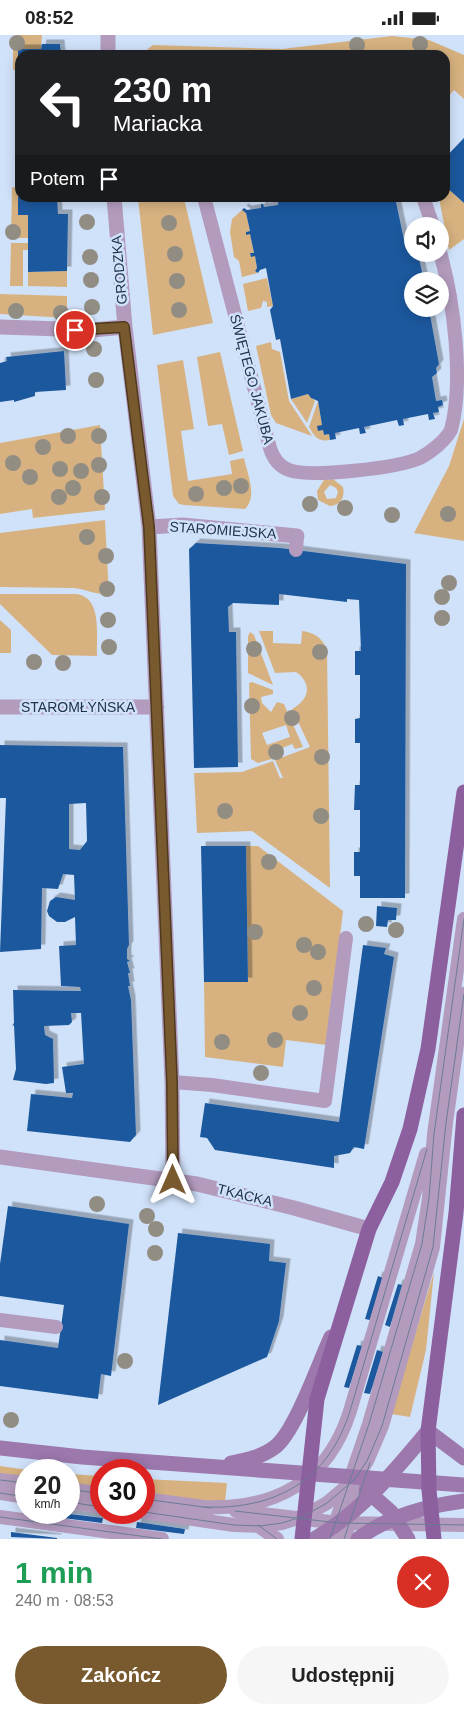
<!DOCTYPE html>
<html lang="pl">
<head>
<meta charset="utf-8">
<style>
  :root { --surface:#fff; --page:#f6f6f6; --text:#222; --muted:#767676; --accent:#785a2e }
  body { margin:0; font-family:Helvetica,sans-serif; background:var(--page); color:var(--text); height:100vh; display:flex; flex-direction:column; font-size:19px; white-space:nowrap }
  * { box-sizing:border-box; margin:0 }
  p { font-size:16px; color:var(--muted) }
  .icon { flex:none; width:28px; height:28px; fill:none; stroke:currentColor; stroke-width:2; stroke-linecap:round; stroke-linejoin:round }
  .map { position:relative; height:1504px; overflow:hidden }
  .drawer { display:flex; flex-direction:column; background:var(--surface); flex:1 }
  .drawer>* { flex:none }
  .hud { position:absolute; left:15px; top:15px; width:435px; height:152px; border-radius:15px; box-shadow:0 2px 12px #0003; background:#202124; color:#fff; overflow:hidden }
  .fabs { position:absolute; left:404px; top:182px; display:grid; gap:10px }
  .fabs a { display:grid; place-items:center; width:45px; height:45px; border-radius:50%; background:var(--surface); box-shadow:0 2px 12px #0003; font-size:25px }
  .speed { position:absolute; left:15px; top:1424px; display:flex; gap:10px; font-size:25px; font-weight:700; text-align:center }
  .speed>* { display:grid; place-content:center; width:65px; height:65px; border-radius:50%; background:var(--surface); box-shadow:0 2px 12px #0003; line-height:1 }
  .speed small { font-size:12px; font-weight:400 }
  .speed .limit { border:8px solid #d22; background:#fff; color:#111 }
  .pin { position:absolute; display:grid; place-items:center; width:42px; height:42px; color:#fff; margin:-21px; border:2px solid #fff; border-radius:50%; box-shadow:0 1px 5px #0007 }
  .me { position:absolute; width:55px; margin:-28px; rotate:0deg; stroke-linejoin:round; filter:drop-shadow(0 0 4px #0008) }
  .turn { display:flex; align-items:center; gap:18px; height:105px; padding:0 15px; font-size:22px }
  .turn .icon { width:65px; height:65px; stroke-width:2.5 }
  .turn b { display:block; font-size:35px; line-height:42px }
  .then { display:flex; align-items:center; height:48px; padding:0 15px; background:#0003; gap:10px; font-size:19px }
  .round { display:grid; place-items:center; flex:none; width:52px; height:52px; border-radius:26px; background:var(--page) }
  .head { display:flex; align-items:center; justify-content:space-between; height:85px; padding:0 15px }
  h1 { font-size:30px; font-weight:700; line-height:38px; color:#1e9e55 }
  .cta { display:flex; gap:10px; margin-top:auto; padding:10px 15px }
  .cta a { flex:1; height:58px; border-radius:30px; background:var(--accent); color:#fff; font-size:20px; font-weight:700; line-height:58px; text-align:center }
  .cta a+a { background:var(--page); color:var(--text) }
  .status { display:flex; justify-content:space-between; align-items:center; height:35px; padding:0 25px; background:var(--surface); direction:ltr }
  .status svg { height:14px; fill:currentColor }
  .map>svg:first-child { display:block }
  .green { fill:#d7b280; fill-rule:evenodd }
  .building { fill:#1d599e; fill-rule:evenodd; filter:url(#shadow) }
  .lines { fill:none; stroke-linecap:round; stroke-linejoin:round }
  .lane { stroke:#b39bbe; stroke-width:14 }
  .street { stroke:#b39bbe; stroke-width:15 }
  .secondary { stroke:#9c78ad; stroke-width:15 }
  .primary { stroke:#8c5f9f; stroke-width:15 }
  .tram { stroke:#6a7d94; stroke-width:1 }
  .tree { fill:#928d83 }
  .route-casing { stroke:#4e3a1e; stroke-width:12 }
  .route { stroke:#785a2e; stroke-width:9 }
  .labels { text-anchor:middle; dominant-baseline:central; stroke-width:5; stroke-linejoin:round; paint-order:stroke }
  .street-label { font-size:14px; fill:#20334a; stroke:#d0e2fa }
</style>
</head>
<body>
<div class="status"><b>08:52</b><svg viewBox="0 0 49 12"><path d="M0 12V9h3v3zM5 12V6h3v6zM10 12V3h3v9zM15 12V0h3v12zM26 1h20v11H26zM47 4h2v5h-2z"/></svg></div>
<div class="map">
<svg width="464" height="1504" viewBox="0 0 464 1504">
  <defs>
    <filter id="shadow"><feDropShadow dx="4.5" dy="-4.5" stdDeviation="0" flood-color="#0004"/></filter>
  </defs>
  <rect width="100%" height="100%" fill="#d0e2fa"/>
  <path class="green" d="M16 0H42L41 14H18V35H13V4Z
    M392 1 429 5 464 20V64L454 55 449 61 445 59V20H140L153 10 282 14Z
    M445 151 464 168V204L449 215 439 163 445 162Z
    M12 152 18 153V180H28L29 203H11Z
    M138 163H184L213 288 153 300Z
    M242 175 246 178 250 196 246 197V199H250L254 218 250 219 251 221H255L257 233 255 236 258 238 242 242 239 226 234 222 230 197 232 184Z
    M11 208H28L29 215H23V251H10Z
    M67 236V252L28 251V237Z
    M267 243 273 271 267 272V267L263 266 261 273 248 276 243 249Z
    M0 259 67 261V283L0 279Z
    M271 307 272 314 280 317 289 366 312 401 276 388 271 380 256 311Z
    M220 317 243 416 229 420 222 389 208 391 197 322Z
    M183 325 194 394 181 396 188 446 232 439 230 426 244 423C247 438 258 461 245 474L184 470 179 469 173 461 157 330Z
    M308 359 315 366 307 388 291 364Z
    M318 366 322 390 318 396 323 395 324 400 329 399 330 405C318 407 315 402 309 392Z
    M464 384V506L414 498 449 431Z
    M100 390 105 475 33 483 32 474 0 479V408Z
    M333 444 343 452C345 463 341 470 330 471L318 465 317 456 324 445ZM330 450 336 453 338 457 336 463 327 464 324 457Z
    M105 485 109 559C95 560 86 554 73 553L0 552V498Z
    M0 559H76C103 562 96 601 97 621L52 620 0 569Z
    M0 585 11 595V618H0Z
    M259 596H273V608L301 609 302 596C315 598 321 602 327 614L330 853 252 796 197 798 194 738 242 737 273 726 280 743H283L275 725 310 712 292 674C309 665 313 649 296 637L275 638Z
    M250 597 254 600 273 650 248 638V601Z
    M252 647 273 655V659L261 662 262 668 271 677 277 667 284 669 303 712 295 714 292 709 273 717 275 723 258 728 251 724 249 648ZM286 690 290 702 267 710 262 698Z
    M246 811H258L343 876 327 1010 286 1005 283 1032 205 1022 204 947 248 946Z
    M434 1237 426 1315 410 1382 391 1379Z
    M0 1431 28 1435H26V1443L0 1440Z
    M69 1439 101 1441V1453L69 1449Z
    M144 1444 227 1448 225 1468 144 1459Z"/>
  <path class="building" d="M42 9H60L61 20H20L18 62V14H41Z
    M464 103V168L445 151V123Z
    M18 162H57L58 179H68L67 236 28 237V180H18Z
    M279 162H395L404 205 407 204 409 214 412 213V219H418L424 246H412V274H429L439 329 436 333 437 338 432 342 436 366 442 365 443 370 438 372 439 377 433 378 435 384 429 385 428 379 403 384 404 390 399 391 397 385 364 392 366 398 360 399 359 393 335 398 336 404 330 405 329 399 324 400 323 395 318 396 317 391 322 390 318 366 311 363 308 359 291 364 280 304 276 305 270 275 273 271 266 233 260 235 258 238 255 236 257 233 255 221 251 222 250 218H254L250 199 246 200V197L250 196 246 178 242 175 244 173 247 175 261 173V169H263L264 172 278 170Z
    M64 316 66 355 35 357V361L14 367V365L0 367V328L7 326 6 322Z
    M196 508 280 513 406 529 405 863H360V841H354V817H360V775H354L355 750H360V708H355V684L360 683V640H355V616H361L359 565 347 564V567L279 559V570L233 568 228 572 229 597H236L238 732 194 733 189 514Z
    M0 710 123 712 129 910 127 914V924L130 926 127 927 130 938H128L130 951H128L131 965 136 1100 130 1107 27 1096 31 1059 72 1063 73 1058H66L62 1032 84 1029 81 978H71L72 987 69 990 44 991 45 1000 53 1004 54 1048 46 1049 13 1045 16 1034 14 990 12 991 14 988 13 955 81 956 80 952 61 951 59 911 76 910 75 882 65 887H57L49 881 47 876 50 866 56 862 75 865 74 840 63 839 58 854 42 853 41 914 0 917 6 763H0ZM86 768 87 806 80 815 69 814V769Z
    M201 811H246L248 947H204Z
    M377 871 397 873 396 885H388L387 892 376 891Z
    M363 910 386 913 384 919 394 922 364 1114 354 1112 350 1118 334 1121V1133L215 1115 207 1103 200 1102 205 1068 339 1087Z
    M8 1171 129 1189 111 1341 101 1339 98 1364 0 1351V1305L58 1313 64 1270 0 1261V1229Z
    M178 1198 270 1209 269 1226 286 1228 279 1286 267 1322 158 1370Z
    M378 1241 383 1243 370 1285 365 1284Z
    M398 1249 402 1250 390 1292 385 1290Z
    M357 1310 362 1311 349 1353 344 1352Z
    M377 1315 383 1317 370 1359 364 1358Z
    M55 1478H62L103 1483 102 1488 55 1482Z
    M137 1487 185 1494 184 1499 136 1493Z
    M11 1497 57 1503V1504L11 1502Z"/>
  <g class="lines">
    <path class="lane" d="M204 162 270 413C273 423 278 431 289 435 310 443 398 433 420 423 431 417 445 406 451 395 464 347 454 267 440 217
      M423 162 433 191
      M296 515 297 501
      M172 1047 212 1050 325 1066 346 903
      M0 1285 56 1292
      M0 1445 26 1448
      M69 1454 101 1459
      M0 1458 26 1462
      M144 1464 212 1473
      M69 1467 101 1472
      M204 1472C275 1475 328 1446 350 1376L426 1119
      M236 1476 339 1488 464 1490
      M144 1477 234 1490 260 1491 282 1488 304 1481 327 1468 354 1445 367 1426 382 1391 433 1212 446 1088 464 959
      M0 1482 162 1504
      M257 1490 277 1504
      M330 1504 369 1389 422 1209 429 1163 434 1099 464 884
      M344 1504 366 1441"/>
    <path class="street" d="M108 0V20
      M114 162 125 292 149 492 172 1047 173 1145
      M0 292 92 295 125 292
      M149 492 183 490 297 501
      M0 672H157
      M0 1122 197 1149 294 1173 369 1194"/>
    <path class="secondary" d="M0 1413 82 1422 464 1450
      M231 1428C246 1425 262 1422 275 1412 295 1397 319 1328 331 1302
      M366 1455 391 1477 408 1504
      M314 1504C361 1477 394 1437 428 1396L464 1423
      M358 1504C388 1481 427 1471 464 1466"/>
    <path class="primary" d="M302 1504 317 1364 369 1194 392 1147 410 1094 428 1014 464 757
      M434 1504 429 1455 428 1396 456 1178 464 1080"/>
    <path class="tram" d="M0 1445 26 1448
      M69 1454 101 1459
      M0 1458 26 1462
      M144 1464 211 1473
      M69 1467 101 1472
      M204 1472C275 1475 328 1446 350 1376L427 1114
      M235 1476 339 1488 464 1490
      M144 1477 234 1490 260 1491 282 1488 304 1481 327 1468 354 1445 367 1426 382 1391 433 1212 446 1088 464 959
      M0 1482 162 1504
      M258 1490 277 1504
      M330 1504 369 1389 422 1209 429 1163 434 1099 464 884
      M344 1504 370 1428"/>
  </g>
  <g class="tree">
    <circle cx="17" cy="8" r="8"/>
    <circle cx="420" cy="9" r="8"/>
    <circle cx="357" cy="10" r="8"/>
    <circle cx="87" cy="187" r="8"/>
    <circle cx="169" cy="188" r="8"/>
    <circle cx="13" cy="197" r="8"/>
    <circle cx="175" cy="219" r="8"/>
    <circle cx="90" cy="222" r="8"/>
    <circle cx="91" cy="245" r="8"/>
    <circle cx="177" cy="246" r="8"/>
    <circle cx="92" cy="272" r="8"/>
    <circle cx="179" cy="275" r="8"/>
    <circle cx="16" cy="276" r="8"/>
    <circle cx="61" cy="278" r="8"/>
    <circle cx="94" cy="314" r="8"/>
    <circle cx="96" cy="345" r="8"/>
    <circle cx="68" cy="401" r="8"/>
    <circle cx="99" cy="401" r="8"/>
    <circle cx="43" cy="412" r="8"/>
    <circle cx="13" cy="428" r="8"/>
    <circle cx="99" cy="430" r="8"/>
    <circle cx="60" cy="434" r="8"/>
    <circle cx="81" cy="436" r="8"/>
    <circle cx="30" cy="442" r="8"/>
    <circle cx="241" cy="451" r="8"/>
    <circle cx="73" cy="453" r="8"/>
    <circle cx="224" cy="453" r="8"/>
    <circle cx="196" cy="459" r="8"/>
    <circle cx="59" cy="462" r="8"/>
    <circle cx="102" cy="462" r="8"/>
    <circle cx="310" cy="469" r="8"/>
    <circle cx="345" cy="473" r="8"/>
    <circle cx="448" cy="479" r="8"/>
    <circle cx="392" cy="480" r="8"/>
    <circle cx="87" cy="502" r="8"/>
    <circle cx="106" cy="521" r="8"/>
    <circle cx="449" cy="548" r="8"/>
    <circle cx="107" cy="554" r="8"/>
    <circle cx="442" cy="562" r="8"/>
    <circle cx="442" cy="583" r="8"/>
    <circle cx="108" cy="585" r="8"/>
    <circle cx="109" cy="612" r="8"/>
    <circle cx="254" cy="614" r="8"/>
    <circle cx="320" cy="617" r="8"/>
    <circle cx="34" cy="627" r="8"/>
    <circle cx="63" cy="628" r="8"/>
    <circle cx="252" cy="671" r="8"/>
    <circle cx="292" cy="683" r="8"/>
    <circle cx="276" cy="717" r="8"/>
    <circle cx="322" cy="722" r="8"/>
    <circle cx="225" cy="776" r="8"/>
    <circle cx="321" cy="781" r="8"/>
    <circle cx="269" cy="827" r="8"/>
    <circle cx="366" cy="889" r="8"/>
    <circle cx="396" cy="895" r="8"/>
    <circle cx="255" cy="897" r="8"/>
    <circle cx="304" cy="910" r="8"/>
    <circle cx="318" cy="917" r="8"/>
    <circle cx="314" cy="953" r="8"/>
    <circle cx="300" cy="978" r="8"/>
    <circle cx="275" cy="1005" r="8"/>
    <circle cx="222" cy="1007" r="8"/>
    <circle cx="261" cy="1038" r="8"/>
    <circle cx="97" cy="1169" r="8"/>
    <circle cx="147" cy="1181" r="8"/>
    <circle cx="156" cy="1194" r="8"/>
    <circle cx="155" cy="1218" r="8"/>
    <circle cx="125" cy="1326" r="8"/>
    <circle cx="11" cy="1385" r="8"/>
  </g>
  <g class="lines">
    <g class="route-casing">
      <path id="route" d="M75 295 124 292 149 492 172 1047 173 1145"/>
    </g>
    <use href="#route" class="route"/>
  </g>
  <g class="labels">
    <g class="street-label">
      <text transform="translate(119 235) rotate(-95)">GRODZKA</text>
      <text transform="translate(252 344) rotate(75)">ŚWIĘTEGO JAKUBA</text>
      <text transform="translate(223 495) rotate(4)">STAROMIEJSKA</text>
      <text x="78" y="672">STAROMŁYŃSKA</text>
      <text transform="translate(245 1160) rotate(14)">TKACKA</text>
    </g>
  </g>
</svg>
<div class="fabs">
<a><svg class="icon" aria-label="sound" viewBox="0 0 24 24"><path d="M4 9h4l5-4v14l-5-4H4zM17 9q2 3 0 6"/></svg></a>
<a><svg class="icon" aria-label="layers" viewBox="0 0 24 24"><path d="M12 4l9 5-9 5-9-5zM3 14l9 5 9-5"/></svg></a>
</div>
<div class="speed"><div>20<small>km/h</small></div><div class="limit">30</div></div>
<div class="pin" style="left:75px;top:295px;background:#d93025"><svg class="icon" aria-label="arrive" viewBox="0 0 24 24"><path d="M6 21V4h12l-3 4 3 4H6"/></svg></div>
<svg class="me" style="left:173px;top:1145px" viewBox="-20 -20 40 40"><path d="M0-17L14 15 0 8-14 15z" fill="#785a2e" stroke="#fff" stroke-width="4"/></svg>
<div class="hud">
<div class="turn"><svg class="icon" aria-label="left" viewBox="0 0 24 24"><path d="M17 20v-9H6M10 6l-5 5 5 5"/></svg><div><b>230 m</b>Mariacka</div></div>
<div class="then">Potem<svg class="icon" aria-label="arrive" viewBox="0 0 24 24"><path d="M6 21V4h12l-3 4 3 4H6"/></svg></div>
</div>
</div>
<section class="drawer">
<div class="head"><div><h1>1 min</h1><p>240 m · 08:53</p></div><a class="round" style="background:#d93025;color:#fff"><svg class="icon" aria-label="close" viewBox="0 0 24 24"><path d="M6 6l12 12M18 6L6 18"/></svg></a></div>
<div class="cta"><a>Zakończ</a><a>Udostępnij</a></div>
</section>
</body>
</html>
